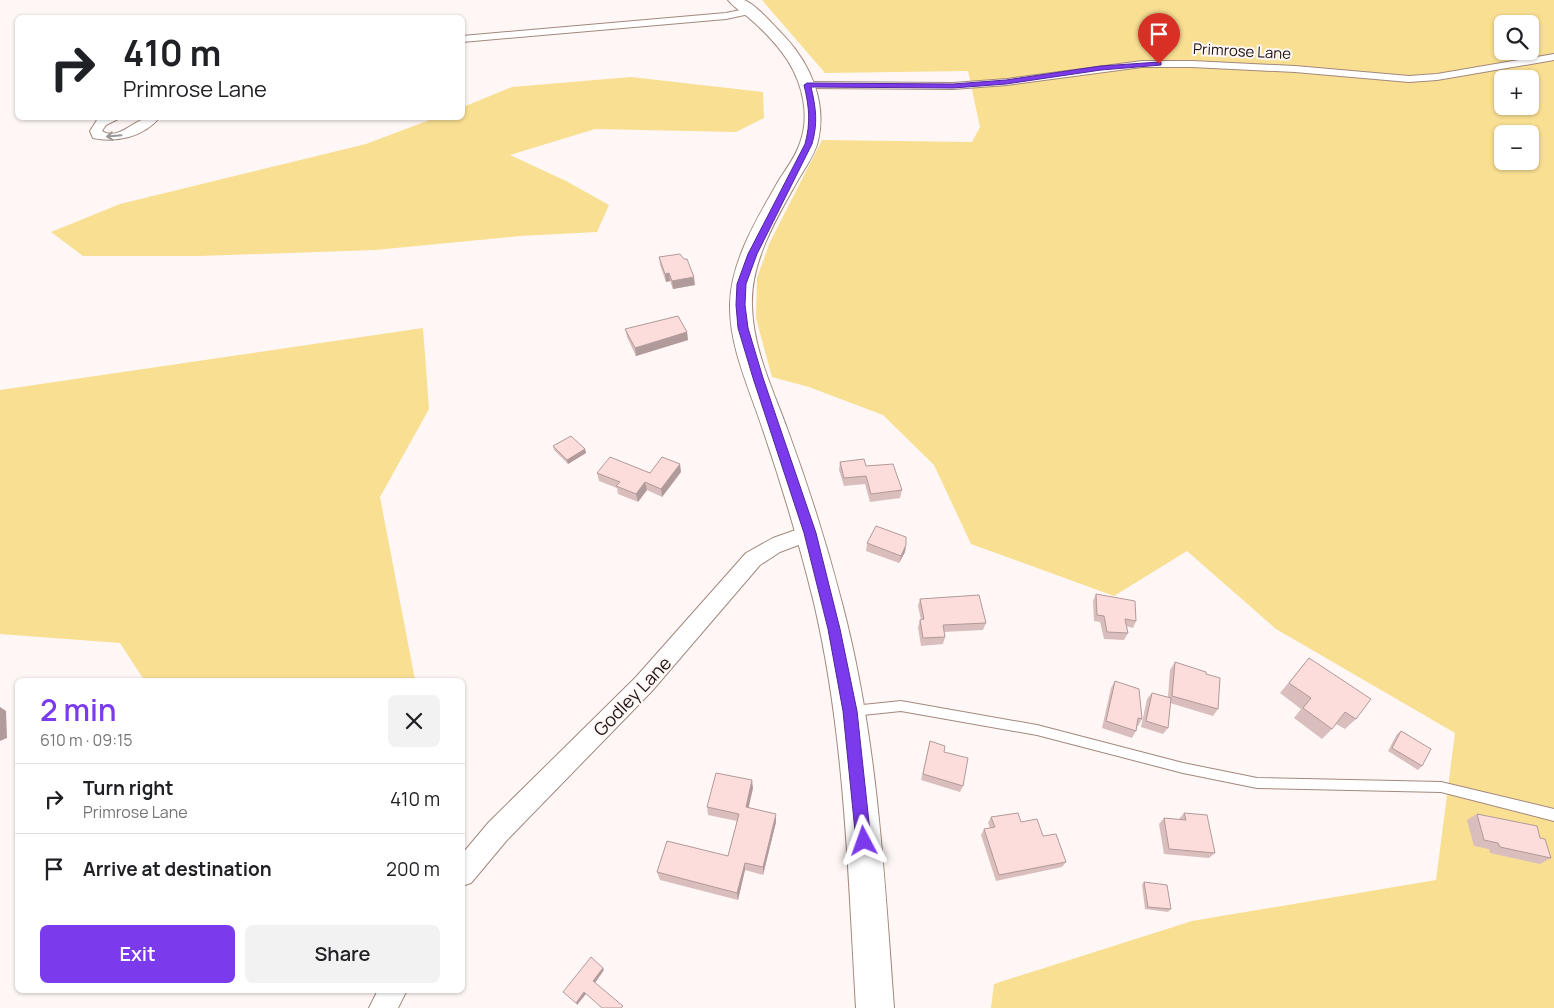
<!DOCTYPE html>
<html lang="en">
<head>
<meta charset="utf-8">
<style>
  :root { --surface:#fff; --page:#f2f2f2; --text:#202124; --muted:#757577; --line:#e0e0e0; --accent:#7c3aed }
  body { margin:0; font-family:Manrope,sans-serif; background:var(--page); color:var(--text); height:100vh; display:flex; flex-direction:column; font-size:19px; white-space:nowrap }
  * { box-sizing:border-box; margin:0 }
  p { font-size:16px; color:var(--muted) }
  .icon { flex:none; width:28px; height:28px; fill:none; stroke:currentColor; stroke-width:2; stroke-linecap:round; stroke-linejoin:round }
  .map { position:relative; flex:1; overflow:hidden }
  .sheet { position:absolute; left:15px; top:678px; width:450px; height:315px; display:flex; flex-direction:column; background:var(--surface); border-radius:8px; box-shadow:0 1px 4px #0004 }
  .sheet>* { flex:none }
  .banner { position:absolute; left:15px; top:15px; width:450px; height:105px; border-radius:8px; box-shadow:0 1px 4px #0004; background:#fff; color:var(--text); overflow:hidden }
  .tools { position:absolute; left:1494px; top:15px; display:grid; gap:10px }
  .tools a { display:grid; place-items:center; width:45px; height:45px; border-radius:8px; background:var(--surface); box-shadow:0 1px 4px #0004; font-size:25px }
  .pin { position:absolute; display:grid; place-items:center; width:42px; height:42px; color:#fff; margin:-51px -21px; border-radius:50% 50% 50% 0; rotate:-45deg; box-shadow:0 0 5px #0007 }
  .pin .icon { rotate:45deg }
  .me { position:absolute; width:55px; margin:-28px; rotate:356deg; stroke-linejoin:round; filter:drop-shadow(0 0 4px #0008) }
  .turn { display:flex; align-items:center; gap:18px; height:105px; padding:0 25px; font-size:22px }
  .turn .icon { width:65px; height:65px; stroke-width:2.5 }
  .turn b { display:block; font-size:35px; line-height:42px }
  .round { display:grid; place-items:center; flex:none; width:52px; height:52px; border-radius:8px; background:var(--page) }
  .headline { display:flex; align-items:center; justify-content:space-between; height:85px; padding:0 25px }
  h1 { font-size:30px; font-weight:600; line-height:38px; color:var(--accent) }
  .primary-button { display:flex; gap:10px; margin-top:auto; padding:10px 25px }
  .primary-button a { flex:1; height:58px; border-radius:8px; background:var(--accent); color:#fff; font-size:20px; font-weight:600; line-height:58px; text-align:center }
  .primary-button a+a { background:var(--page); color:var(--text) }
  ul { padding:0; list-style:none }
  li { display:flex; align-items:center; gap:15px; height:70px; padding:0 25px; border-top:1px solid var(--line) }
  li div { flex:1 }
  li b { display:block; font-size:19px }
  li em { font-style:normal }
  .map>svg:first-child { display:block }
  .green { fill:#f9df92; fill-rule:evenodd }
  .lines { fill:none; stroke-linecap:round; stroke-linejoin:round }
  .lane-casing { stroke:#a3887d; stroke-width:2 }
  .street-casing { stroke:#a3887d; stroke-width:2 }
  .secondary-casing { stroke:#a3887d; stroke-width:2 }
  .lane { fill:#fff; fill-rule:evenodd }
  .street { fill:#fff; fill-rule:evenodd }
  .secondary { fill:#fff; fill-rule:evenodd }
  .wall { fill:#dabdbd }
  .shaded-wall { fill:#b19a9a }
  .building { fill:#fddcdc; stroke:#b19a9a }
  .oneway { stroke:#9a9694 }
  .route { fill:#7c3aed; stroke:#51269a }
  .labels { text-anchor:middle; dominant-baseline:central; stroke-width:4; stroke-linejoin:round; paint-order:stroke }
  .far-street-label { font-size:15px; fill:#1f1511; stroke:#fef7f5 }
  .street-label { font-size:18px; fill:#1f1511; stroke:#fef7f5 }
</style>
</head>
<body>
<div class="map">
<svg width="1554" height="1008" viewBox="0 0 1554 1008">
  <rect width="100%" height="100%" fill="#fef7f5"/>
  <path class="green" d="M762 0H1554V1008H991L994 984 1192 921 1436 880 1455 733 1276 629 1187 551 1114 596 971 544 934 465 883 415 809 387 772 377 756 318 757 278 770 242 822 140 972 142 980 127 968 71 825 73ZM1502 24H1530V51H1502ZM1502 79H1530V106H1502ZM1502 134H1530V161H1502Z
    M631 77 763 92 764 118 736 132 595 129 510 155 566 181 609 205 597 232 520 236 375 250 200 256H83L51 232 120 204 366 144 435 118H462L463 107 512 87Z
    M423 328 429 409 380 497 415 680H144L120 643 0 634V390Z"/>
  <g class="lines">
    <g class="lane-casing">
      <path id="lane" d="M901 701 1037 725 1183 763 1257 778 1441 782 1554 809V821L1441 792 1257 788 1183 773 1037 735 901 711 853 716 849 714 848 711 849 708 853 706Z"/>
    </g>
    <g class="street-casing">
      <path id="street" d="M750 8 754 9V13L726 19 462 42V36L726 13Z
        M1554 54V60L1437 80 1409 82 1295 72 1192 67H1142L1007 85 953 89 807 88 801 85 807 82 953 83 1007 79 1142 61H1192L1295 66 1409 76 1437 74Z
        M104 118H120L106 125 102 131C117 141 133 121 147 118 150 117 156 118 159 118 144 137 115 143 93 138L90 131 97 120Z
        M810 525 817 528 820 533 817 538 780 552 760 565 652 691 507 840 471 883 462 886V854L489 822 636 677 746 553 773 538Z
        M378 990H407L398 1008H369Z"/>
    </g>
    <g class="secondary-casing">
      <path id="secondary" d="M728 0C733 0 740 0 744 0 757 5 775 27 785 37 811 65 827 103 818 141 815 154 805 168 798 180 777 217 750 262 752 306 753 350 774 392 788 431 809 488 827 545 842 603 877 735 884 872 894 1008H856C848 873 845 736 814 603 800 546 783 489 764 433 751 392 729 348 730 304 731 260 758 217 779 180 786 169 796 156 800 143 810 116 803 85 788 61 777 44 763 30 748 17 741 12 734 7 728 0Z"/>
    </g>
    <use href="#lane" class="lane"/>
    <use href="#street" class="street"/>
    <use href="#secondary" class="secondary"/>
  </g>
  <path class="wall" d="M659 257 695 285 673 289 670 281 666 282 660 265Z
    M625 329 687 332 688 340 636 356 627 337Z
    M553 446 585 449 586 453 568 464 554 450Z
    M840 462 866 466 902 490 900 498 870 502 865 484 844 486 839 470Z
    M681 472 662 497 647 490 638 502 618 494 617 488 599 481 597 473Z
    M867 543 906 545 905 552 899 563 866 551Z
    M1096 594 1136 621 1133 628 1126 626 1128 633 1124 640 1104 639 1100 622 1094 621 1093 601Z
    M920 599 986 623 983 630 944 632 945 637 943 644 921 646 918 627 920 620H921L918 606Z
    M1309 658 1356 719 1345 729 1336 724 1332 729 1322 739 1294 718 1301 709 1280 693Z
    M1175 662 1206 674 1218 709 1213 716 1170 703 1168 728 1163 734 1141 727 1147 699 1152 693 1168 697 1170 670Z
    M1115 681 1142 719 1138 726H1137L1136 731 1132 738 1102 728 1111 688Z
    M1401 731 1422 766 1418 770 1388 751 1397 734Z
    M930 741 963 786 960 792 921 780Z
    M753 788 748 807 776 822 763 875 745 870 738 900 660 880 657 872 728 856 737 821 708 815 707 807Z
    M1184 813 1215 853 1209 858 1164 854 1159 824 1164 818 1179 820V819Z
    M1477 814 1540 838 1551 858 1540 864 1490 853 1489 849 1474 846 1467 820Z
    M991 817 1021 822 1043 836 1066 862 1062 867 996 881 981 835 984 829 990 828 988 823Z
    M1144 882 1171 909 1168 912 1145 909 1142 885Z"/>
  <path class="shaded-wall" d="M669 273 670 281 666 282 665 274Z
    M694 277 695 285 673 289 672 281Z
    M687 332 688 340 636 356 635 348Z
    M585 449 586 453 568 464 567 460Z
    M680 464 681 472 662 497 661 489Z
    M645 482 647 490 638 502 636 494Z
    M906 545 905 552 899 563 901 556Z
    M0 707 6 711 7 738 0 741Z
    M752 780 753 788 747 815 746 807Z
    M776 814V822L763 875V867Z
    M745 863V870L738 900 737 893Z
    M603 968 604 970 595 983 593 981Z
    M584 992 586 994 577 1005 576 1003Z"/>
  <path class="building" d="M680 254 684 259H687L694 277 672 281 669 273 665 274 659 257Z
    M678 316 687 332 635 348 625 329Z
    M571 436 585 449 567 460 553 446Z
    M610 457 650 473 662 457 680 464 661 489 645 482 636 494 616 486 620 482 597 473Z
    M864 459 866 466 893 464 902 490 871 494 866 476 844 478 840 462Z
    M876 526 906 537V545L901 556 867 543Z
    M1096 594 1135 601 1136 621 1125 619 1128 633 1107 632 1104 616 1097 615Z
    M979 595 986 623 943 625 945 637 923 638 920 620 924 619 920 599Z
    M1309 658 1371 699 1356 719 1345 712 1332 729 1303 708 1311 698 1289 683Z
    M1175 662 1206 672V674L1220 678 1218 709 1172 696Z
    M1115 681 1139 689 1142 719 1138 718 1136 731 1106 721Z
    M1152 693 1171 698 1168 728 1146 721Z
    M1401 731 1431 749 1422 766 1392 748Z
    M930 741 945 746 944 752 968 758 963 786 923 774Z
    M716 773 752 780 746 807 776 814 763 867 745 863 737 893 657 872 667 841 728 856 739 814 707 807Z
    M1018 813 1021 822 1037 819 1043 836 1056 834 1066 862 999 875 984 829 995 827 991 817Z
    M1184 813 1207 815 1215 853 1169 849 1164 818 1186 820Z
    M1477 814 1537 826 1540 838 1545 839 1551 858 1500 847 1498 843 1484 840Z
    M1144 882 1167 885 1171 909 1148 907Z
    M591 957 603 968 593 981 623 1006 621 1008H602L584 992 576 1003 563 992Z"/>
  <defs><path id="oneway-shaft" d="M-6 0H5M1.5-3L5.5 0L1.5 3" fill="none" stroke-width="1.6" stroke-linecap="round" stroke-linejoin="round" transform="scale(1.25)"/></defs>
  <use class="oneway" href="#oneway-shaft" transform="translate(114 136) rotate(175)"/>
  <path class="route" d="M1159 62H1161V65L1101 70 1006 84 953 88 811 87C816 108 818 123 812 144L757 254 746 284 745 305 748 328 763 378 816 533 840 629 857 711 871 841 869 846 864 848 858 846 856 841 843 711 828 629 804 533 753 378 738 328 736 305 737 284 748 254 805 144C811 122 809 106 804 85L807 83 953 84 1006 80 1101 66Z"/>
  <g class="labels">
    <g class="far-street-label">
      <text transform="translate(1242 51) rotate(3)">Primrose Lane</text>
    </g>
    <g class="street-label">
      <text transform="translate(632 696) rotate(-46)">Godley Lane</text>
    </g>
  </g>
</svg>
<div class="tools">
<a><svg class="icon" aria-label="search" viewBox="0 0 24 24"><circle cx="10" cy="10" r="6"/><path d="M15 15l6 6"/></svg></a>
<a>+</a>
<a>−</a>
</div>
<div class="pin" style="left:1159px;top:64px;background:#d93025"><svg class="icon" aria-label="arrive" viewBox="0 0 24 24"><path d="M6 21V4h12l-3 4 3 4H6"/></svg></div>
<svg class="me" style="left:864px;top:841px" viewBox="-20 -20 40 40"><path d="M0-17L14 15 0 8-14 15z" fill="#7c3aed" stroke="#fff" stroke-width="4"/></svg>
<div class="banner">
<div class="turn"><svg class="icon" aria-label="right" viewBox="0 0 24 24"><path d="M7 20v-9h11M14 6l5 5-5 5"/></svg><div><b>410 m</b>Primrose Lane</div></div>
</div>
<section class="sheet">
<div class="headline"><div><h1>2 min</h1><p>610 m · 09:15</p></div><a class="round"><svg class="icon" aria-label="close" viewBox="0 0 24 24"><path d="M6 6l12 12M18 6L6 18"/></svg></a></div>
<ul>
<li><svg class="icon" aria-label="right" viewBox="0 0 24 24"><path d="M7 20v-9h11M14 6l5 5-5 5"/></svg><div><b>Turn right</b><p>Primrose Lane</p></div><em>410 m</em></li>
<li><svg class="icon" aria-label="arrive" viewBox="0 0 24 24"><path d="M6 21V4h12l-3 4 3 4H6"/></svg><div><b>Arrive at destination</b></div><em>200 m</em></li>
</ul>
<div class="primary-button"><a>Exit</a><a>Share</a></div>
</section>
</div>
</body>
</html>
